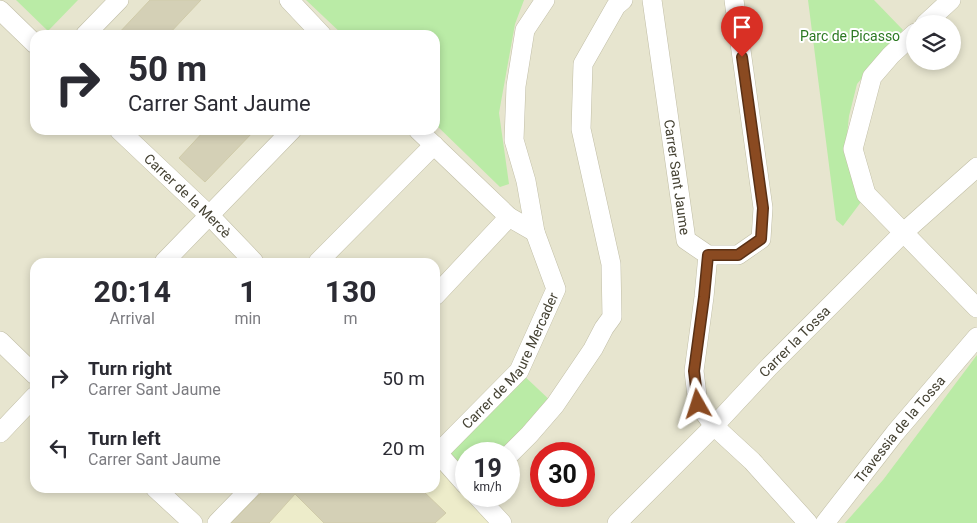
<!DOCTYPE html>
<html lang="en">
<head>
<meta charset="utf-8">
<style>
  :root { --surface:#fff; --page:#f2f2f3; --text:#2b2b33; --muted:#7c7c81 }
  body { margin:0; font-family:Roboto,sans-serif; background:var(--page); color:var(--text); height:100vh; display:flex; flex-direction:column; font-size:19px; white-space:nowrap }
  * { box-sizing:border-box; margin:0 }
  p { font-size:16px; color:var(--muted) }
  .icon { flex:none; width:28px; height:28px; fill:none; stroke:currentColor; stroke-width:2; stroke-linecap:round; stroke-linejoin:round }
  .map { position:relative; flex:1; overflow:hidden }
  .side { position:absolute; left:30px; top:258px; width:410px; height:235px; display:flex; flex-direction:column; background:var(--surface); border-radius:15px; box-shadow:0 2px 8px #0003 }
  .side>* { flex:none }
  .hud { position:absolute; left:30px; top:30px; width:410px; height:105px; border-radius:15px; box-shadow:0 2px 8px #0003; background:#fff; color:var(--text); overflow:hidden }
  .buttons { position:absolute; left:906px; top:15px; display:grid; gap:10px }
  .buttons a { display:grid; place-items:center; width:55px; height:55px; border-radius:50%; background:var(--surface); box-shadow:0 2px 8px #0003; font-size:25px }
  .speed { position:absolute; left:455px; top:442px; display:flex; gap:10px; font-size:25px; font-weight:700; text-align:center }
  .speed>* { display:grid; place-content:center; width:65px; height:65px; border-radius:50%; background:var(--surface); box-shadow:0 2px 8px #0003; line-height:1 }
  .speed small { font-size:12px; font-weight:400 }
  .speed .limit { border:8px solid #d22; background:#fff; color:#111 }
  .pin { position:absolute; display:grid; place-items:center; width:42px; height:42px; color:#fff; margin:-51px -21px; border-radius:50% 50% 50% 0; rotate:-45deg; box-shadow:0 0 5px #0007 }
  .pin .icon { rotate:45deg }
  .me { position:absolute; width:55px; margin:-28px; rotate:354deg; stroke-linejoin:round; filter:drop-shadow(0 0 4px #0008) }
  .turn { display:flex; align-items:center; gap:18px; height:105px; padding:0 15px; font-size:22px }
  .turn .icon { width:65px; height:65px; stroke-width:2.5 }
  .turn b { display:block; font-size:35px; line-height:42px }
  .eta { display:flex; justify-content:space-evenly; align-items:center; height:85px; text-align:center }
  .eta b { font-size:30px; font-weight:700; line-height:35px }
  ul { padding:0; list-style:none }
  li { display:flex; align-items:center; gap:15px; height:70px; padding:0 15px }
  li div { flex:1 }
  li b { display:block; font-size:19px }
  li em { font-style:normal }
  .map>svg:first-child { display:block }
  .residential { fill:#e7e5cf; fill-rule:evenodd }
  .education { fill:#edecca }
  .green { fill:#baeba6 }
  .building { fill:#d4d0b6; stroke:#d0cba9 }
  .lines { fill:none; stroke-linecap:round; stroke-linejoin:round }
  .street-casing { stroke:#c1bea6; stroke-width:20 }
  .street { stroke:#fff; stroke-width:19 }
  .route-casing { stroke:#5a3015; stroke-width:12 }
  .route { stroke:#8a4a21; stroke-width:9 }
  .labels { text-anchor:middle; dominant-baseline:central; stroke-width:4; stroke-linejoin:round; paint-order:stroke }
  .park-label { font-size:14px; fill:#2c7922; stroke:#fff }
  .street-label { font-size:14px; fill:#444132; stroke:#fff }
</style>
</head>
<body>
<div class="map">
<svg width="977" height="523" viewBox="0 0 977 523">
  <rect width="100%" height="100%" fill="#f2f2e1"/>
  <path class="residential" d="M0 0H977V523H0ZM915 24H952V61H915ZM35 35H435V130H35ZM35 262H435V488H35ZM466 454H509V496H466ZM541 454H584V496H541Z"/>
  <path class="education" d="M435 464 493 523H234L269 488H435Z"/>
  <path class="green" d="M16 0H78L48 31Z
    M306 0H524L515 24 499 113 509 184 500 187 435 124V35H343Z
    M808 0H874L903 30 857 84 849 116 845 156 861 202 843 226 836 220Z
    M977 355V523H845L883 480Z
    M519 371 555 405 509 454H466V485L438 453Z"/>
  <path class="building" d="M150 0H201L168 35H117Z
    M205 130H255L205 182 179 158Z
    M266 488H420L446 513 435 523H324L295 494 269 523H231Z"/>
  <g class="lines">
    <g class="street-casing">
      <g id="street">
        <path d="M289 0 322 35"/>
        <path id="s1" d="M652 0 686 240 708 255H738L761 239 763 208 734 0"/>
        <path d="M0 10 35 44"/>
        <path d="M925 24 951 0"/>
        <path d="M915 33 891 55 872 77 853 149 866 194 977 308"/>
        <path d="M85 35 119 0"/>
        <path id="s2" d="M119 130 210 216 254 262"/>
        <path d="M418 130 509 217 535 232"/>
        <path d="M708 255 704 297 694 371 698 404 714 426 752 461 808 523"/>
        <path d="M164 262 292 130"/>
        <path d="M318 262 434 145"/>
        <path d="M435 296 509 217"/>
        <path d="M0 341 35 375"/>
        <path d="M0 433 35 396"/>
        <path d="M435 450 466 485"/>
        <path id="s3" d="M438 453 519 371 556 289 535 232 526 181 514 140 516 86 525 30 545 0"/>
        <path d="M509 455 529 435 555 405 593 349 604 328 612 317 611 264 581 129 583 64 616 6 623 0"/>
        <path d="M155 488 193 523"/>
        <path d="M477 496 502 523"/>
        <path d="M217 523 251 488"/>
        <path id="s4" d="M617 523 714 426 769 367 904 232 977 167"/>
        <path id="s5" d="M825 523 895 433 977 337"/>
      </g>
    </g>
    <use href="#street" class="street"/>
  </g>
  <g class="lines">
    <g class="route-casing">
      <path id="route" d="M698 404 694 371 704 297 708 255H738L761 239 763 208 742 57"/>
    </g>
    <use href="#route" class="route"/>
  </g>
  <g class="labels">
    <g class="park-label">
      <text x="850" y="36">Parc de Picasso</text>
    </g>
    <g class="street-label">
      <text stroke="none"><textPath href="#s1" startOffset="179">Carrer Sant Jaume</textPath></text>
      <text stroke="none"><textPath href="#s2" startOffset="95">Carrer de la Mercè</textPath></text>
      <text stroke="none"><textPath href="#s4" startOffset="254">Carrer la Tossa</textPath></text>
      <text stroke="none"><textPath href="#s3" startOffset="119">Carrer de Maure Mercader</textPath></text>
      <text stroke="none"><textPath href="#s5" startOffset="120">Travessia de la Tossa</textPath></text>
    </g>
  </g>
</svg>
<div class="buttons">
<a><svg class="icon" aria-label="layers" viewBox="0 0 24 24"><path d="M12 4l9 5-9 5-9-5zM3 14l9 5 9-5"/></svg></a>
</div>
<div class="speed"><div>19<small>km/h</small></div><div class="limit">30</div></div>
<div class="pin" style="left:742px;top:57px;background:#d93025"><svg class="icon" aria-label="arrive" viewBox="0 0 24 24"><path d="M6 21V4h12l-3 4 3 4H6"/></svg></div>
<svg class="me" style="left:698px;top:404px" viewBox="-20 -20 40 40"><path d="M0-17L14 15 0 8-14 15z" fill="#8a4a21" stroke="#fff" stroke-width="4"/></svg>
<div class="hud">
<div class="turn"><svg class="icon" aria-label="right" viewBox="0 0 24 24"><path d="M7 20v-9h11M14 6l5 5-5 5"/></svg><div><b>50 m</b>Carrer Sant Jaume</div></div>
</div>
<section class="side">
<div class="eta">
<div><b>20:14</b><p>Arrival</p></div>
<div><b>1</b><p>min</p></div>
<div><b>130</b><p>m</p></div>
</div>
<ul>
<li><svg class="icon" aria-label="right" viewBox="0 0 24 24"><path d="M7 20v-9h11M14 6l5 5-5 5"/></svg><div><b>Turn right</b><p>Carrer Sant Jaume</p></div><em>50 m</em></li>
<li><svg class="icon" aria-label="left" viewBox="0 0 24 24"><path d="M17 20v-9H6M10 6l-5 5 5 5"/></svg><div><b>Turn left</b><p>Carrer Sant Jaume</p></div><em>20 m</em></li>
</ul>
</section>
</div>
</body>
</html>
